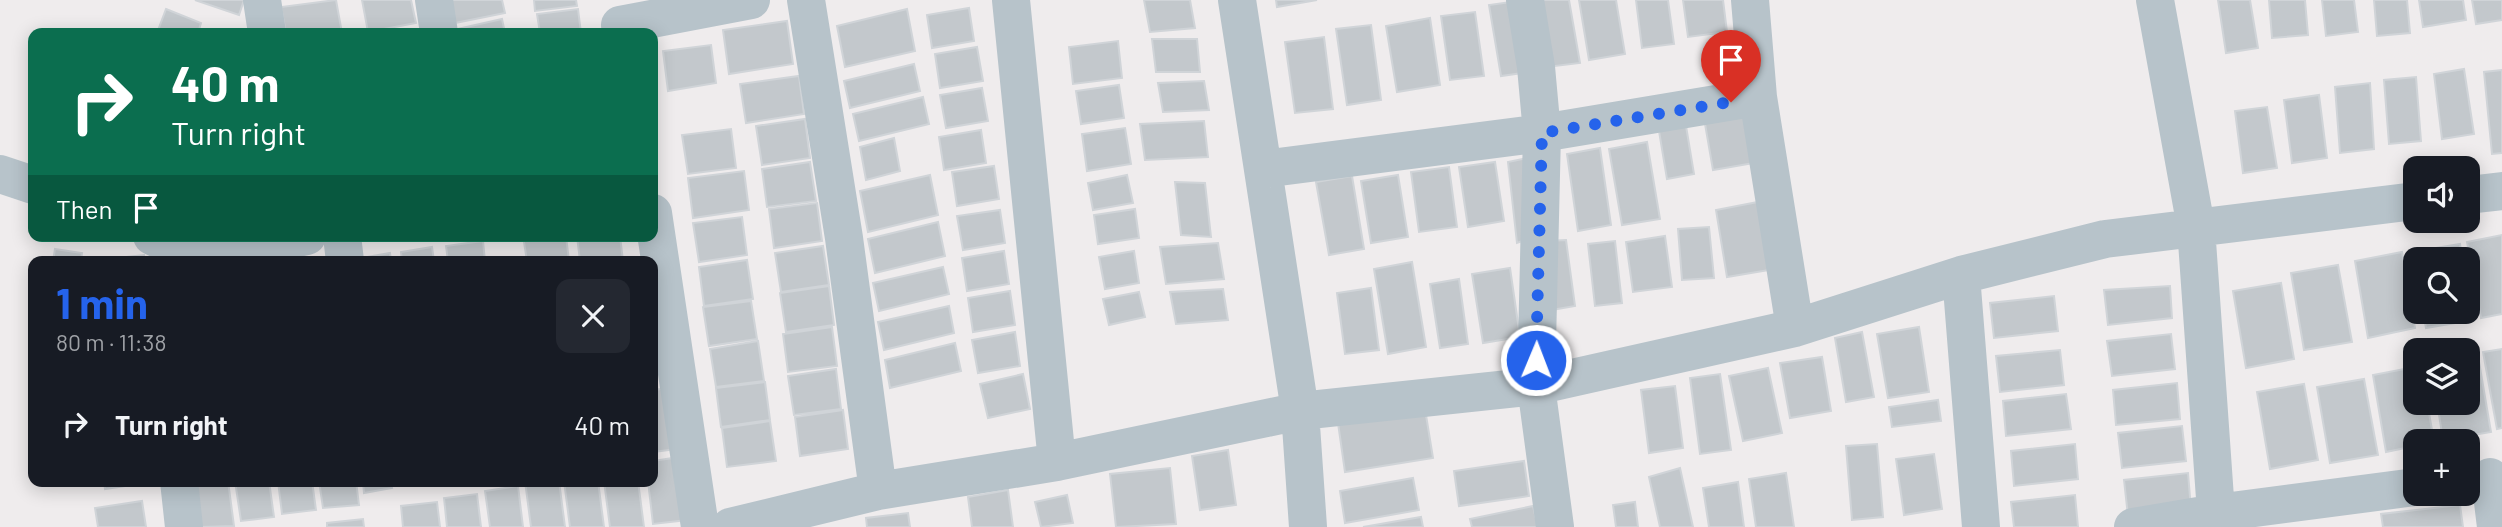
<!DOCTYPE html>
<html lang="en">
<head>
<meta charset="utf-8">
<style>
  :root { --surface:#171b24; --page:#242831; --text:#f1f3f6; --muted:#9ea1a6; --accent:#2563eb }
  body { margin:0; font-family:Barlow,sans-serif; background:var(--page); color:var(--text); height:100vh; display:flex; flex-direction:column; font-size:26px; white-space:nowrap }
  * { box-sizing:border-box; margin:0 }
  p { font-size:23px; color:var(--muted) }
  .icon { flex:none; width:38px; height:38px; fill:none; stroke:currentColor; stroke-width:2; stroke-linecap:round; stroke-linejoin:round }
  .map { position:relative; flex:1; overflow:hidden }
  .panel { position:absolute; left:28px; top:256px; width:630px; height:231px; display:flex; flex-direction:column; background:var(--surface); border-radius:14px; box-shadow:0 4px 18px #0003 }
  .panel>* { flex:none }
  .hud { position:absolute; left:28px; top:28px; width:630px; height:214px; border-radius:14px; box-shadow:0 4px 18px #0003; background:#0b6e4f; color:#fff; overflow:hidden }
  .tools { position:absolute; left:2403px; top:156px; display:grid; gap:14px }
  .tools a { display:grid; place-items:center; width:77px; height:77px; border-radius:14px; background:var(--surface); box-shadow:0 4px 18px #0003; font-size:35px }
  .pin { position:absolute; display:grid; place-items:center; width:60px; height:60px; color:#fff; margin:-72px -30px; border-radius:50% 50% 50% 0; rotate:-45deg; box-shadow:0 0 7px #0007 }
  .pin .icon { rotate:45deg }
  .me { position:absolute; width:77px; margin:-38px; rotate:1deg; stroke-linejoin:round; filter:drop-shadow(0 0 5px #0008) }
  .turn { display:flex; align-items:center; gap:24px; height:147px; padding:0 28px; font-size:32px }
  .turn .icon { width:91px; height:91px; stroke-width:2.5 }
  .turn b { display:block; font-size:49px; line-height:60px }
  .then { display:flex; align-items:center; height:66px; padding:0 28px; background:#0003; gap:14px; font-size:26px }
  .round { display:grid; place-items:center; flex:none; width:74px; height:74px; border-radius:14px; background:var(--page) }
  .headline { display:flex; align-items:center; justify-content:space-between; height:119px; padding:0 28px }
  h1 { font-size:42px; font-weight:700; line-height:52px; color:var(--accent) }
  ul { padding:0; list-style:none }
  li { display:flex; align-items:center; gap:21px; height:98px; padding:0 28px }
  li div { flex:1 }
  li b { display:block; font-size:26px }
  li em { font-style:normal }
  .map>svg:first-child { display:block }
  .building { fill:#c3c8cc; stroke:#d0d4d8; stroke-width:2 }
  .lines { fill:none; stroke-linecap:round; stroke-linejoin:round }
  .minor { stroke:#b7c3ca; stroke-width:38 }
  .route { stroke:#2563eb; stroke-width:12; stroke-dasharray:0 21.6 }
</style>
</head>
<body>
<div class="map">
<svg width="2502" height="527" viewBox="0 0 2502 527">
  <rect width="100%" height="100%" fill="#efeced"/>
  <path class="building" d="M195 0H244L239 15Z
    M336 0 342 33H286L281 7Z
    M362 0H411L416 23 368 32Z
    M451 0H502L505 13 455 23Z
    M534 0H576L577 6 535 11Z
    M1144 0H1190L1195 28 1150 32Z
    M1276 0H1317L1277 7Z
    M1539 0H1569L1580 63 1547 67Z
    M1579 0H1616L1625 54 1589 60Z
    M1636 0H1668L1674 44 1642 48Z
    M1683 0H1723L1727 32 1688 37Z
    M2218 0H2250L2258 48 2226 53Z
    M2269 0H2305L2308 35 2272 38Z
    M2322 0H2354L2358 32 2326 36Z
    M2374 0H2407L2410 33 2377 36Z
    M2419 0H2463L2466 20 2423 27Z
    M2472 0H2502V20L2476 24Z
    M1518 1 1529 72 1501 76 1489 5Z
    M969 8 974 41 932 48 927 15Z
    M166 9 201 23 198 33H157Z
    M578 9 581 33H540L537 14Z
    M907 9 915 51 845 67 837 26Z
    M1475 12 1484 76 1450 80 1441 16Z
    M1430 18 1440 85 1397 92 1386 26Z
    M502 19 505 33H454L453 30Z
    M787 21 793 64 729 74 723 30Z
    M1371 25 1381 100 1347 105 1336 29Z
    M1324 37 1333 109 1295 113 1285 42Z
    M1152 39H1197L1200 72H1156Z
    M1118 41 1122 78 1073 84 1069 47Z
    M711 45 716 83 668 91 663 51Z
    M977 47 983 81 940 88 935 54Z
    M914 64 920 91 850 108 844 81Z
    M2464 69 2474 134 2442 139 2434 74Z
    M2502 70V153L2492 154 2484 72Z
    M799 76 804 114 746 123 740 84Z
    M2416 77 2421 141 2389 144 2384 80Z
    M1204 81 1209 110 1163 112 1158 83Z
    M2370 83 2374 149 2340 153 2335 87Z
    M1119 85 1124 118 1081 124 1076 91Z
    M982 88 988 121 946 128 940 95Z
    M2319 95 2327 158 2292 163 2284 100Z
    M923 97 929 124 859 141 853 114Z
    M2267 107 2277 168 2243 173 2235 111Z
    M1746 111 1754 163 1713 170 1704 118Z
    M805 119 810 158 762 165 756 126Z
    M1685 120 1694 174 1667 179 1658 125Z
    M1204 121 1208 157 1145 160 1140 124Z
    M1125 128 1131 164 1087 171 1082 134Z
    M731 129 736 168 688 174 682 135Z
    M981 130 986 163 944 170 939 137Z
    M894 138 900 171 866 180 860 147Z
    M1647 142 1660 219 1622 225 1609 149Z
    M1600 148 1611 225 1578 231 1567 154Z
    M1532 157 1531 238 1517 243 1508 162Z
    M810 162 816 201 767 207 762 169Z
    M1495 162 1504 221 1468 227 1459 167Z
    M994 166 999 199 957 206 952 172Z
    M1449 167 1457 227 1419 232 1411 172Z
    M744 171 749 210 693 218 688 178Z
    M930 175 938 215 868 232 860 191Z
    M1127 175 1133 203 1093 210 1088 183Z
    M1398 175 1408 237 1371 243 1361 181Z
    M1352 176 1364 249 1329 255 1316 182Z
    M1175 182 1205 183 1211 237 1181 235Z
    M1763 201 1775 269 1727 277 1716 210Z
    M817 203 822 241 774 248 769 209Z
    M1135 209 1139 238 1098 244 1094 215Z
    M1000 210 1005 243 963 250 957 216Z
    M742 217 747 255 699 262 693 223Z
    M938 222 945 256 875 273 868 239Z
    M1709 227 1714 278 1682 280 1678 229Z
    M2502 235V314L2481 318 2467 242Z
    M523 236H566L569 261H527Z
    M577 236H620L623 261H580Z
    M1665 236 1672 287 1633 292 1626 242Z
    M1566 240 1575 306 1546 311V241Z
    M483 241 485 261H448L446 246Z
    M1615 241 1622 303 1595 306 1588 244Z
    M1218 243 1224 279 1166 284 1160 247Z
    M2460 244 2462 259H2415V267L2412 252Z
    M823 246 829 285 781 292 775 253Z
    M432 247 434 261H402L401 252Z
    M55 249 82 253 81 261H53Z
    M1004 251 1009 284 967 291 962 258Z
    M1134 251 1139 283 1105 289 1099 257Z
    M2402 252 2415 328 2368 338 2355 261Z
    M390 253 391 261H367V257Z
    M144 255V261H91Z
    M747 260 753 299 704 306 699 267Z
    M1412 262 1426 347 1388 354 1374 269Z
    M2338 265 2352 342 2304 350 2291 273Z
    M943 267 949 294 879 311 873 283Z
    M1510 268 1520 337 1483 343 1472 274Z
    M1459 279 1468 344 1440 348 1430 284Z
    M2281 283 2294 359 2246 368 2233 291Z
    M829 286 834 325 786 332 780 293Z
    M2170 286 2172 318 2108 325 2104 290Z
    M1371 288 1379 350 1345 354 1337 293Z
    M2468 288 2473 320 2426 328 2423 312H2468Z
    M1223 289 1228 320 1176 324 1170 292Z
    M1010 291 1015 325 973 332 968 298Z
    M1139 292 1145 317 1109 325 1103 299Z
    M2054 296 2058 331 1994 338 1990 303Z
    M751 301 757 339 709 346 703 307Z
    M949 306 954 333 884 350 878 322Z
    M832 327 837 366 788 372 783 334Z
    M1919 327 1929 392 1888 398 1877 334Z
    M1015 332 1020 366 978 373 972 340Z
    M1862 332 1874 397 1846 402 1835 338Z
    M2171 334 2175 369 2112 376 2107 341Z
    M758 341 764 381 716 387 710 349Z
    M955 343 961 371 890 388 885 360Z
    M2502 349V428L2497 429 2483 352Z
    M2060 350 2064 385 2000 392 1996 356Z
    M2478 356 2491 432 2443 440 2437 402H2468V357Z
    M1822 357 1831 411 1790 418 1780 363Z
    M2415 367V402H2427L2434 441H2415V446L2386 452 2373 375Z
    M1768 368 1782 433 1743 441 1729 376Z
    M836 369 841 409 794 415 788 376Z
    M1023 374 1030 409 988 418 980 384Z
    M1720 374 1731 450 1700 454 1690 378Z
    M2364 379 2378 455 2330 463 2317 387Z
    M765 382 770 420 721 427 716 388Z
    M2177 383 2180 419 2116 425 2113 390Z
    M2304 384 2318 460 2270 469 2257 392Z
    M1675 386 1683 448 1649 453 1641 390Z
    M669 388 677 449 653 452V390Z
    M2066 394 2071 429 2006 436 2003 401Z
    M1938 400 1941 421 1892 427 1889 407Z
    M1425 409 1433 458 1345 472 1338 423Z
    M843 410 848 449 800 456 795 417Z
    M770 421 776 461 727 467 722 428Z
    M2182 426 2186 461 2122 468 2118 433Z
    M1877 444 1883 517 1852 520 1846 446Z
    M2075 444 2078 479 2014 486 2011 451Z
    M1228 450 1236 505 1200 510 1192 456Z
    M1934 454 1942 509 1904 515 1896 459Z
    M679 457 687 520 653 524 648 481H653V461Z
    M1524 461 1529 496 1459 506 1454 471Z
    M1170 468 1176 524 1116 527 1110 474Z
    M1680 468 1693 527H1660L1649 477Z
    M1786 473 1794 527H1756L1749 479Z
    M2188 473 2191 509 2128 516 2124 480Z
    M1413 478 1419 510 1345 523 1340 491Z
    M104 481H152V482L105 489Z
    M194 481H228L234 526 201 527Z
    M235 481H269L274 517 241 521Z
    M278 481H312L316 510 282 514Z
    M319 481H356L359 505 323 508Z
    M363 481H391L392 488 364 493Z
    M525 481H559L565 527H531Z
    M564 481H598L604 527H570Z
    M604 481H638L644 527H610Z
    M1738 482 1744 527H1709L1703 488Z
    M518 486 523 527H490L485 491Z
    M1008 490 1013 527H972L968 497Z
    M477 494 481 527H447L444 498Z
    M1067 495 1073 523 1041 527 1035 502Z
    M2075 495 2078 527H2014L2011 502Z
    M142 501 146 527H98L95 508Z
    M437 502 440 527H403L401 506Z
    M1635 502 1638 527H1616L1613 505Z
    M2460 505 2463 527H2383L2381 514Z
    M1533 506 1538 527H1472L1470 519Z
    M908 513 910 527H867L866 518Z
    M1421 517 1423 527H1363Z
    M363 519 364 527H327V523Z"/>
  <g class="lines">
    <path class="minor" d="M262 0 267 33
      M434 0 439 33
      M806 0 844 238 878 491
      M1011 0 1057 462
      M1237 0 1300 411 1308 527
      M1525 0 1536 67 1542 133 1536 386 1555 527
      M1750 0 1758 97 1795 328 1961 275 2105 239 2415 201
      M2155 0 2196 227 2217 527
      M620 25 751 0
      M1263 169 1542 133 1758 97
      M0 174 33 185
      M2468 195 2502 191
      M653 213 700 527
      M152 236 162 241 289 240 307 236
      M342 236 345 261
      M1961 275 1981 527
      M2490 477 2496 527
      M179 481 184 527
      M730 527 878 491 1057 462 1300 411 1536 386 1795 328
      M2133 527 2216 513 2415 487"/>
  </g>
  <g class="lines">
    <path class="route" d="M1536 360 1542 133 1731 102"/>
  </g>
</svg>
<div class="tools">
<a><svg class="icon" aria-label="sound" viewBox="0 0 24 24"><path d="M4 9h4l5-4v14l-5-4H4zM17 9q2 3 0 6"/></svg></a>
<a><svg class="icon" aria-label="search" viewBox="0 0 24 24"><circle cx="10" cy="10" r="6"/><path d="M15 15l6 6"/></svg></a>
<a><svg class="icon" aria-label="layers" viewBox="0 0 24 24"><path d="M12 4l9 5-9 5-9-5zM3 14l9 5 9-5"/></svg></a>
<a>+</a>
</div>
<div class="pin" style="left:1731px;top:102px;background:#d93025"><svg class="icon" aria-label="arrive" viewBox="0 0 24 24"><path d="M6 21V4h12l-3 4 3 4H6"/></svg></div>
<svg class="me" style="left:1536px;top:360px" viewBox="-20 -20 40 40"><circle r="17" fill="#2563eb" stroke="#fff" stroke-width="3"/><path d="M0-11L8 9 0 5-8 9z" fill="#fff"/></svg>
<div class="hud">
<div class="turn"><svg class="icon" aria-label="right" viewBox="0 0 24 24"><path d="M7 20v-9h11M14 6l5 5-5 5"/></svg><div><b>40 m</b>Turn right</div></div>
<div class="then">Then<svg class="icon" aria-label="arrive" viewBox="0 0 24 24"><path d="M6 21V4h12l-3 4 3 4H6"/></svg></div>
</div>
<section class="panel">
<div class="headline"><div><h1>1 min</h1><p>80 m · 11:38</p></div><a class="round"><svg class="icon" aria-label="close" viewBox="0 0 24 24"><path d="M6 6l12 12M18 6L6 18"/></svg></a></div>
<ul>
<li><svg class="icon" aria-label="right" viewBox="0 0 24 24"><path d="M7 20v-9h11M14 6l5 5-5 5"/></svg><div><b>Turn right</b></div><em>40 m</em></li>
</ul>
</section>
</div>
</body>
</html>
